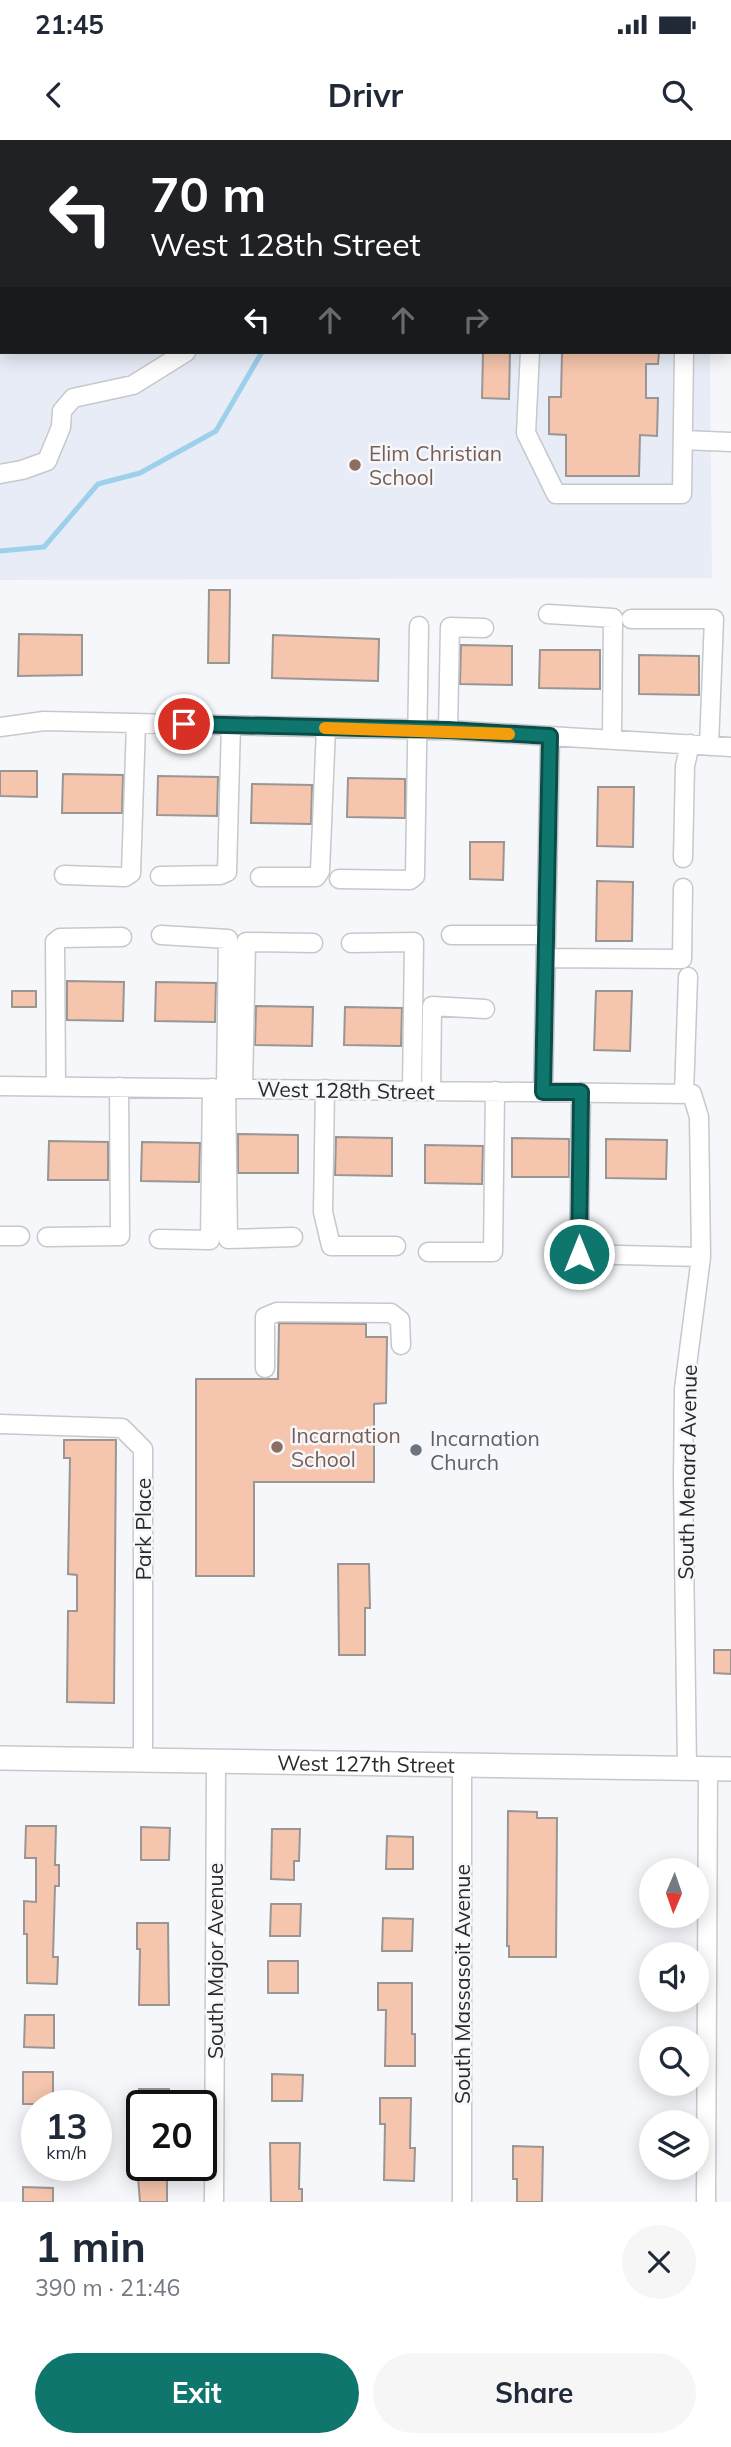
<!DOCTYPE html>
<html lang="en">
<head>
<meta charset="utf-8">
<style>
  :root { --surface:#fff; --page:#f6f6f7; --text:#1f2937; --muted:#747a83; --accent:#0f766e }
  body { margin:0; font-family:Mulish,sans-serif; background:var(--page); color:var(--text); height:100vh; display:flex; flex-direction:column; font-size:26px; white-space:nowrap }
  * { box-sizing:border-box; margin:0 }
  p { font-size:23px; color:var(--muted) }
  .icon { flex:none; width:38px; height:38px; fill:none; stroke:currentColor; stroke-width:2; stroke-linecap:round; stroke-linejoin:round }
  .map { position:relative; height:2062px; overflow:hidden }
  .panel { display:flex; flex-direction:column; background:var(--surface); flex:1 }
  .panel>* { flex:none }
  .guide { position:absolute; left:0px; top:0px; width:732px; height:214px; box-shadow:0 4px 18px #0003; background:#202124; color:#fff; overflow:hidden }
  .needle { width:46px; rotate:182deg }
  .fabs { position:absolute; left:639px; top:1718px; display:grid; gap:14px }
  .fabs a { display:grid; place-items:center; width:70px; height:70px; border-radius:50%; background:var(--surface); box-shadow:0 4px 18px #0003; font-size:35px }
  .speed { position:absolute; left:21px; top:1950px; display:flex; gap:14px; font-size:35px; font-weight:700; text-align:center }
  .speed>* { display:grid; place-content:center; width:91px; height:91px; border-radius:50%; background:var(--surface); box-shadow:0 4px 18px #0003; line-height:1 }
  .speed small { font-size:18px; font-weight:400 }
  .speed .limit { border:4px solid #111; border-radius:10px; background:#fff; color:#111 }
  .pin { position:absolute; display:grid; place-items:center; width:60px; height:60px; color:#fff; margin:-30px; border:4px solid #fff; border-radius:50%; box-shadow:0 2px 7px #0007 }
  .me { position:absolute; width:77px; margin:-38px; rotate:0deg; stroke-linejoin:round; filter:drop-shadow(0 0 5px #0008) }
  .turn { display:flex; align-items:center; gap:24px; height:147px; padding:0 35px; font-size:32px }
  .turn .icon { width:91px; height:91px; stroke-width:2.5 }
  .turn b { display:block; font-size:49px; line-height:60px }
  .lanes { display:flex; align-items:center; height:66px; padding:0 35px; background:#0003; justify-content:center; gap:35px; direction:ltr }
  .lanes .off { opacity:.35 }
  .round { display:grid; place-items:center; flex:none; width:74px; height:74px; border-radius:37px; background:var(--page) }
  .summary { display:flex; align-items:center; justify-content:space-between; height:119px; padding:0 35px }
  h1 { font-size:42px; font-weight:700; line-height:52px }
  .primary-button { display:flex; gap:14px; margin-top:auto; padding:14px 35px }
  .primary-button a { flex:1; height:80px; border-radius:42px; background:var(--accent); color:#fff; font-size:28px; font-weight:700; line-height:80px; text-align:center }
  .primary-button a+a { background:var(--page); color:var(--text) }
  .status { display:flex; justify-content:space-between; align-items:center; height:49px; padding:0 35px; background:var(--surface); direction:ltr }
  .status svg { height:19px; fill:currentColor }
  header { display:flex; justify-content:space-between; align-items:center; height:91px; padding:0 35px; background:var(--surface); font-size:32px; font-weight:700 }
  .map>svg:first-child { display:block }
  .built { fill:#e7ecf6 }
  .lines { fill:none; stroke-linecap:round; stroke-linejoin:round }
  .stream { stroke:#9dd0ea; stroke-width:5 }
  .building { fill:#f5c5ad; stroke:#999694; stroke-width:2 }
  .minor-casing { stroke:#c7c8cb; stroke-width:21 }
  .major-casing { stroke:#c7c8cb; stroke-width:26 }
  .minor { stroke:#fff; stroke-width:18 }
  .major { stroke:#fff; stroke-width:23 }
  .route-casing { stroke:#0a4d48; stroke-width:18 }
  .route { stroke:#0f766e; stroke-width:12 }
  .slow { stroke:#f59e0b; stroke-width:12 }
  .education-dot { fill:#8d6e63; stroke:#f6f7fa; stroke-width:2.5 }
  .worship-dot { fill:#6b7280; stroke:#f6f7fa; stroke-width:2.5 }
  .labels { text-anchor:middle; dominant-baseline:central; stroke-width:5; stroke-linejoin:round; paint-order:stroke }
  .education-label { font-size:21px; fill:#785e54; stroke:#f6f7fa; text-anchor:start }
  .street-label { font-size:21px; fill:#29292a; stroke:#f6f7fa }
  .worship-label { font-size:21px; fill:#5b616d; stroke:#f6f7fa; text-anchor:start }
</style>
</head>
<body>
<div class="status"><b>21:45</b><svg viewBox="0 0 49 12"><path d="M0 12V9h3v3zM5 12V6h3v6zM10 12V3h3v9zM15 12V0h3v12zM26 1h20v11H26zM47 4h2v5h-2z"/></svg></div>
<header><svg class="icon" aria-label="back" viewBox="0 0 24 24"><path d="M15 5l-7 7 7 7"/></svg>Drivr<svg class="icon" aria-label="search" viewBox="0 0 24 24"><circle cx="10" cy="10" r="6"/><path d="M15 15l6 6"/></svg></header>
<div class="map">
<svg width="731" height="2062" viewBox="0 0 731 2062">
  <rect width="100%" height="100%" fill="#f6f7fa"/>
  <path class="built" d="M0 0H325V2H2V212H710L712 438 0 440Z
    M424 0H708V2H425Z"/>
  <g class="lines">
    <path class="stream" d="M346 2 347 0
      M0 411 44 407 98 344 140 333 216 291 262 212"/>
  </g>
  <path class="building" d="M483 212H510L509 259 482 258Z
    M562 212H659L658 224H646V258H658L657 296 640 295 639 336H566V295L549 294V257H561Z
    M209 450H230L229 523H208Z
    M19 494 82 495V535L18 536Z
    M273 495 379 499 378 541 272 538Z
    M461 505 512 506V545L460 544Z
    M540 510H600V549L539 548Z
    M639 515 699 516V555L639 554Z
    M0 631H37V657L0 656Z
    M63 634 123 635 122 673H62Z
    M158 636 218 637 217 676 157 675Z
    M348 638 405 639V678L347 677Z
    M252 644 312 645 311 684 251 683Z
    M598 647H634L633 707 597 706Z
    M470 702H504L503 740 470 739Z
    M597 741 633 742 632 801H596Z
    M67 841 124 842 123 881 67 880Z
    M156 842 216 843 215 882 155 881Z
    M12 851H36V867H12Z
    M596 851H632L630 911 594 910Z
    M256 866 313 867 312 906 255 905Z
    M345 867 402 868 401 906 344 905Z
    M238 994 298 995V1033H238Z
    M336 997 392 998V1036L335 1035Z
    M512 998 569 999V1037H512Z
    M606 999 667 1000 666 1039 606 1038Z
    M49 1001 108 1002V1040H48Z
    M142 1002 200 1003 199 1042 141 1041Z
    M425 1005 483 1006 482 1044 425 1043Z
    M279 1183 366 1184V1197H387L386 1263 374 1264V1342H254V1436H196V1239H278Z
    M64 1300H116L114 1563 67 1562 68 1471H77V1435L68 1434 70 1318H64Z
    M338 1424H369L370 1468H365V1515H339Z
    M714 1510H731V1534L714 1533Z
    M508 1671 537 1672V1678H557L556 1817H509V1806H507Z
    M26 1686H56L55 1725H59V1746H55L53 1817H58L57 1844 27 1843V1794H24V1761L36 1762V1718H25Z
    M141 1687 170 1688 169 1720H141Z
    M272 1689H300L299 1721H294V1740L271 1739Z
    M387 1696 413 1697V1729H386Z
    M271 1764H301L300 1796H270Z
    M383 1778 413 1779 412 1811H382Z
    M137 1783H168L169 1865H139L140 1809H137Z
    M268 1821H298V1853H268Z
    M378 1843H412V1894H415V1926H385L386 1870H378Z
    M25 1875H54V1908L24 1907Z
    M23 1932H53V1964H23Z
    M272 1934 303 1935 302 1961H272Z
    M139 1949H169V1965H139Z
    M380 1958H411L410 2008H415L414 2041 384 2040 385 1984H380Z
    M270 2003H300L299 2049H302V2062H271Z
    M513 2006 543 2007 542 2062H517V2039H513Z
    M137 2025H167V2062H140Z
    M23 2047 53 2048V2062H23Z"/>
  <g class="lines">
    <g class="minor-casing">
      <path id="minor" d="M306 0V2
        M687 2V0
        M530 212 526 293 556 354H682L684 212
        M683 300 731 302
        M0 334 22 330 47 321 61 287 62 271 73 258 133 245 186 212
        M548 474 613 478 612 599
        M631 479H714L709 606
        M0 587 44 581 448 590 731 607
        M448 590 450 487 484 488
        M683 718 685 626 690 604
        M64 735 125 737 131 733 136 584
        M160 736 220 735 227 732 231 585
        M260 737H316L320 731 326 588
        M339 739 410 740 415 736 419 486
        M161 795 228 799 226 948 228 1099 293 1097
        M451 795H546
        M351 803 414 802 412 950
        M546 818 682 819 683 748
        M0 946 692 954 699 977 701 1117 684 1249 683 1339 687 1628
        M56 947 55 802 60 798 122 797
        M243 949 246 802 313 803
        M325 949 323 1072 331 1106H396
        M431 950 432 866 485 869
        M543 952 550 596
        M581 952 579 1114 701 1117
        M684 954 688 837
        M0 1096H20
        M47 1097 120 1096 119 947
        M159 1099 210 1100 212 948
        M428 1112H493L495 951
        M265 1228V1177L277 1172 391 1173 400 1180 401 1205
        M0 1284 122 1288 143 1309V1621
        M462 1625V2062
        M214 2062 216 1622
        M706 2062 708 1629"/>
    </g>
    <g class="major-casing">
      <g id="major">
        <path id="s1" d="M0 1618 731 1629"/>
      </g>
    </g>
    <use href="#minor" class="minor"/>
    <use href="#major" class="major"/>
  </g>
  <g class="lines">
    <g class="route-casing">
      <path id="route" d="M184 584 448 590 550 596 543 952H581L579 1114"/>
    </g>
    <use href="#route" class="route"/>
    <path class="slow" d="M325 588 509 594"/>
  </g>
  <g class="education-dot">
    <circle cx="355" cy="325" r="7"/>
    <circle cx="277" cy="1307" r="7"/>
  </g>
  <circle class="worship-dot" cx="416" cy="1310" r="7"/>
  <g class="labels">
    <g class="education-label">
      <text x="369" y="313">Elim Christian<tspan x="369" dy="24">School</tspan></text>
      <text x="291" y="1295">Incarnation<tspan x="291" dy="24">School</tspan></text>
    </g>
    <g class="street-label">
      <text transform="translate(346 950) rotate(1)">West 128th Street</text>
      <text transform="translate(687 1332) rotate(-89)">South Menard Avenue</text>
      <text transform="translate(143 1389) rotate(-90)">Park Place</text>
      <text stroke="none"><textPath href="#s1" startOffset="366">West 127th Street</textPath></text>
      <text transform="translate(215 1821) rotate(-90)">South Major Avenue</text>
      <text transform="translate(462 1844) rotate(-90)">South Massasoit Avenue</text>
    </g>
    <g class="worship-label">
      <text x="430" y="1298">Incarnation<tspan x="430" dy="24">Church</tspan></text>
    </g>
  </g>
</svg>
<div class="fabs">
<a><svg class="needle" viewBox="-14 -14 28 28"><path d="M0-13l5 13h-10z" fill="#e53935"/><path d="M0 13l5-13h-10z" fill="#747a83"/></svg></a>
<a><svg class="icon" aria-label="sound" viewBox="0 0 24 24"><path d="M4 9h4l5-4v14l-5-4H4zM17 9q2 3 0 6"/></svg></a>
<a><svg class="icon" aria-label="search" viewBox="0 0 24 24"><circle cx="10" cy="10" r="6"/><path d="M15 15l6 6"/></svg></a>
<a><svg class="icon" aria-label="layers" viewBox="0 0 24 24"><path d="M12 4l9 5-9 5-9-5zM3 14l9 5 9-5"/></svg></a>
</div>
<div class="speed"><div>13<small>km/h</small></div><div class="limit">20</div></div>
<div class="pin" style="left:184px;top:584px;background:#d93025"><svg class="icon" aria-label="arrive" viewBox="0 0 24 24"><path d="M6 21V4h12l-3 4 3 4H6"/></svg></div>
<svg class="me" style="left:579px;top:1114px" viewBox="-20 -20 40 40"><circle r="17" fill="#0f766e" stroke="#fff" stroke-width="3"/><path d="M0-11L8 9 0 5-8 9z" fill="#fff"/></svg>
<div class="guide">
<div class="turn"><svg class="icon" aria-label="left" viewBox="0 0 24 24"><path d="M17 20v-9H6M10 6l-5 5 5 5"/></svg><div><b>70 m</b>West 128th Street</div></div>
<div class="lanes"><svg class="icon" aria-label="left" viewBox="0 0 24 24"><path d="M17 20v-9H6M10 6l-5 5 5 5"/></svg><svg class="icon off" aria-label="ahead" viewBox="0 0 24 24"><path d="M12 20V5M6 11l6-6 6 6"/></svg><svg class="icon off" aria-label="ahead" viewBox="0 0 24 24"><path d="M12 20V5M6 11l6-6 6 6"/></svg><svg class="icon off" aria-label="right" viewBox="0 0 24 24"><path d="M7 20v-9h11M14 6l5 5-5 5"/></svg></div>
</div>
</div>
<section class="panel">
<div class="summary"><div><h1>1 min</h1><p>390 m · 21:46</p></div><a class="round"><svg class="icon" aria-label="close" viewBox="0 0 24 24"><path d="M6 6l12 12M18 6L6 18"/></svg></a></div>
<div class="primary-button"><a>Exit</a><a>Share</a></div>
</section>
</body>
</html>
